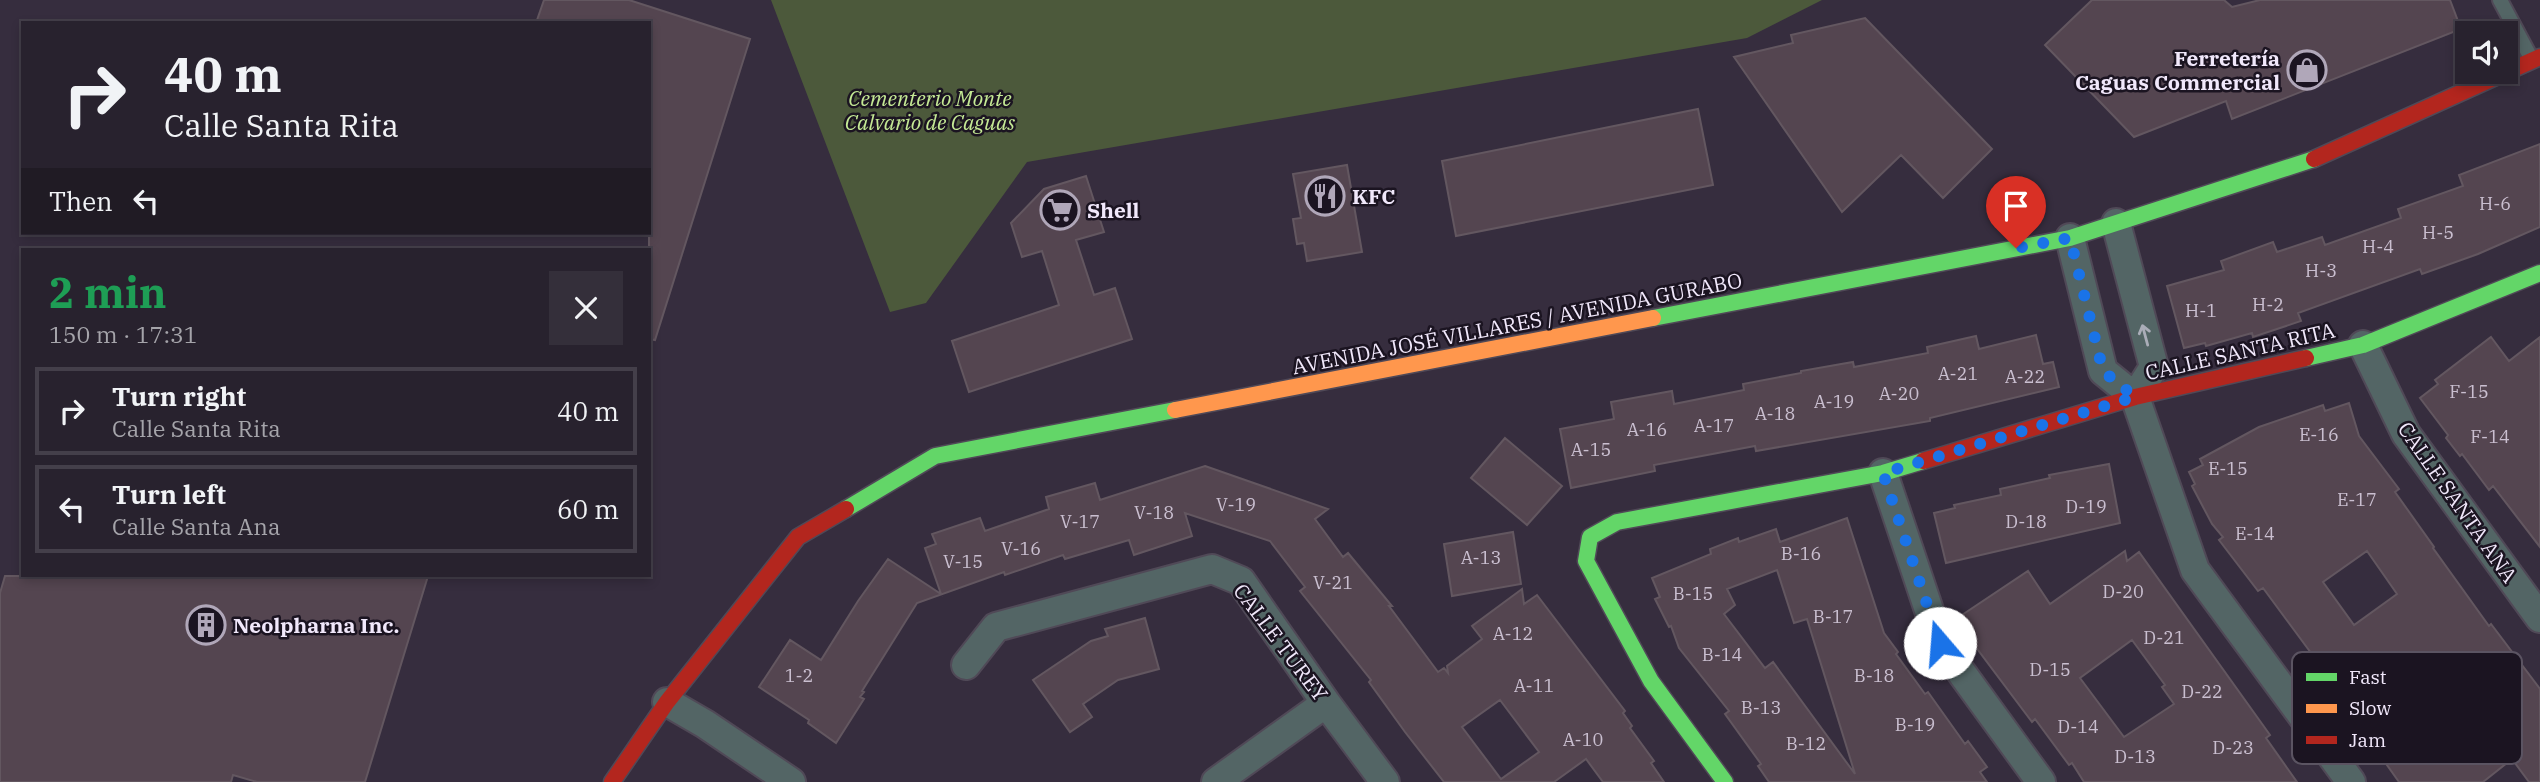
<!DOCTYPE html>
<html lang="en">
<head>
<meta charset="utf-8">
<style>
  :root { --surface:#28222e; --page:#342f3a; --text:#f1f3f6; --muted:#a5a4aa; --line:#443f4a }
  body { margin:0; font-family:"IBM Plex Serif",serif; background:var(--page); color:var(--text); height:100vh; display:flex; flex-direction:column; font-size:26px; white-space:nowrap }
  * { box-sizing:border-box; margin:0 }
  p { font-size:23px; color:var(--muted) }
  .icon { flex:none; width:38px; height:38px; fill:none; stroke:currentColor; stroke-width:2; stroke-linecap:round; stroke-linejoin:round }
  .map { position:relative; flex:1; overflow:hidden }
  .panel { position:absolute; left:21px; top:248px; width:630px; height:329px; display:flex; flex-direction:column; background:var(--surface); border-radius:0px; box-shadow:0 4px 10px #0003,0 0 0 2px var(--line) }
  .panel>* { flex:none }
  .guide { position:absolute; left:21px; top:21px; width:630px; height:214px; border-radius:0px; box-shadow:0 4px 10px #0003,0 0 0 2px var(--line); background:#28222e; color:var(--text); overflow:hidden }
  .tools { position:absolute; left:2455px; top:21px; display:grid; gap:14px }
  .tools a { display:grid; place-items:center; width:63px; height:63px; border-radius:0px; background:var(--surface); box-shadow:0 4px 10px #0003,0 0 0 2px var(--line); font-size:35px }
  .pin { position:absolute; display:grid; place-items:center; width:60px; height:60px; color:#fff; margin:-72px -30px; border-radius:50% 50% 50% 0; rotate:-45deg; box-shadow:0 0 7px #0007 }
  .pin .icon { rotate:45deg }
  .me { position:absolute; width:77px; margin:-38px; rotate:342deg; stroke-linejoin:round; filter:drop-shadow(0 0 5px #0008) }
  .turn { display:flex; align-items:center; gap:24px; height:147px; padding:0 28px; font-size:32px }
  .turn .icon { width:91px; height:91px; stroke-width:2.5 }
  .turn b { display:block; font-size:49px; line-height:60px }
  .then { display:flex; align-items:center; height:66px; padding:0 28px; background:#0003; gap:14px; font-size:26px }
  .round { display:grid; place-items:center; flex:none; width:74px; height:74px; border-radius:0px; background:var(--page) }
  .head { display:flex; align-items:center; justify-content:space-between; height:119px; padding:0 28px }
  h1 { font-size:42px; font-weight:700; line-height:52px; color:#1e9e55 }
  ul { padding:0; list-style:none }
  li { display:flex; align-items:center; gap:21px; height:88px; margin:0 14px 10px; padding:0 14px; border:4px solid var(--line); border-radius:0px }
  li div { flex:1 }
  li b { display:block; font-size:26px }
  li em { font-style:normal }
  .map>svg:first-child { display:block }
  .green { fill:#4c593b }
  .building { fill:#544550; stroke:#635760; stroke-width:2; fill-rule:evenodd }
  .lines { fill:none; stroke-linecap:round; stroke-linejoin:round }
  .lane-casing { stroke:#504957; stroke-width:18 }
  .street-casing { stroke:#504957; stroke-width:32 }
  .fast-casing { stroke:#504957; stroke-width:19 }
  .slow-casing { stroke:#504957; stroke-width:19 }
  .jam-casing { stroke:#504957; stroke-width:19 }
  .lane { stroke:#536565; stroke-width:14 }
  .street { stroke:#536565; stroke-width:28 }
  .fast { stroke:#63d668; stroke-width:16 }
  .slow { stroke:#ff974d; stroke-width:16 }
  .jam { stroke:#b3261e; stroke-width:16 }
  .oneway { stroke:#aaadb8 }
  .route { stroke:#1a73e8; stroke-width:12; stroke-dasharray:0 21.6 }
  .labels { text-anchor:middle; dominant-baseline:central; stroke-width:5; stroke-linejoin:round; paint-order:stroke }
  .number-label { font-size:18px; fill:#cabfd0 }
  .poi-label { font-size:21px; font-weight:bold; fill:#f1e8fb; stroke:#1b1421; text-anchor:start }
  .park-label { font-size:21px; font-style:italic; fill:#c5ea95; stroke:#1b1421 }
  .street-label { font-size:21px; fill:#f1e8fb; stroke:#1b1421 }
  .key { fill:#1b1421; stroke:#5b5462; stroke-width:2 }
  .key-label { font-size:19px; fill:#f1e8fb }
</style>
</head>
<body>
<div class="map">
<svg width="2540" height="782" viewBox="0 0 2540 782">
  <rect width="100%" height="100%" fill="#362d3e"/>
  <path class="green" d="M771 0H1822L1747 38 1027 162 926 303 890 312Z"/>
  <path class="building" d="M544 0H629L750 39 655 340 649 339V23H536Z
    M2092 0H2224L2232 7 2260 0H2450L2461 29 2232 119 2226 101 2134 137 2045 45Z
    M1865 18 1992 149 1943 198 1901 155 1842 212 1734 57 1793 43 1791 35Z
    M1698 109 1713 185 1456 236 1442 161Z
    M2540 144V227L2478 254 2422 274 2420 269 2298 313 2301 321 2253 337 2252 333 2206 346 2205 343 2184 348 2167 286 2224 270 2221 261 2273 242 2277 252 2322 237 2325 245 2401 218 2398 209 2463 186 2459 175Z
    M1347 165 1362 252 1307 261 1304 243 1297 244 1293 219 1301 218 1293 174Z
    M1086 176 1104 232 1076 240 1094 295 1115 288 1132 339 969 392 952 341 1059 305 1042 251 1022 257 1011 223 1044 189Z
    M2036 335 2043 364 2053 362 2059 387 1930 418V421L1756 451 1755 446 1654 465 1655 471 1571 488 1560 429 1614 419 1611 402 1672 391 1674 404 1744 390 1743 384 1801 373V371L1853 362 1854 367 1928 353 1927 347 1976 336 1979 349Z
    M2491 337 2509 361 2540 337V547L2493 486 2489 490 2462 454 2460 456 2446 438 2448 435 2420 398 2438 384 2435 380Z
    M2349 403 2359 436 2399 489 2395 492 2434 547 2433 548 2489 626 2491 624 2540 689V782H2529L2512 759 2483 782H2399L2350 713 2347 715 2322 681 2307 656 2311 653 2263 588 2258 591 2219 540 2223 537 2212 524 2192 486 2195 484 2189 472 2203 465 2200 459 2259 427 2323 405 2325 411ZM2367 551 2397 594 2354 625 2323 582Z
    M1505 438 1562 486 1527 525 1471 478Z
    M2109 464 2120 523 1946 563 1934 513 1955 508 1954 505 2001 495 2000 489 2050 478 2049 475Z
    M1205 466 1328 509 1315 519 1343 557 1348 553 1392 606H1389L1438 672 1444 668 1448 673 1447 666 1482 639 1472 626 1522 589 1524 604 1537 595 1625 711 1623 713 1632 726 1630 728 1654 761 1651 763 1664 782H1603L1586 759 1554 782H1444L1405 732 1369 682 1371 680 1300 591 1305 587 1270 541 1185 513 1192 536 1134 555 1129 540 1065 559 1063 555 1005 575 1004 572 917 603 862 691 864 692 860 697 864 699 836 743 808 723 809 720 759 687 790 640 821 660 858 601 888 559 941 594 925 548 936 544 932 534 980 518 985 531 1049 509 1046 497 1095 483 1100 500ZM1500 700 1539 752 1501 779 1462 727Z
    M1847 518 1884 633 1898 652 1896 654 1925 694 1928 692 1965 744 1968 741 1987 767 1980 772 1987 782H1769L1758 766 1761 764 1725 714 1729 711 1679 648 1671 626 1669 627 1655 599 1660 597 1652 578 1711 554 1710 549 1738 538 1739 542 1776 529 1780 542ZM1777 570 1794 623 1807 619 1855 774 1773 662 1765 668 1724 614 1735 605 1727 589Z
    M1513 532 1521 584 1452 596 1444 544Z
    M2125 551 2127 561 2139 552 2270 735 2266 738 2297 782H2084L2072 763 2069 765 2035 719 2032 722 1963 630 1967 628 1959 617 2028 571 2050 604ZM2132 640 2165 685 2162 687 2174 704 2124 737 2080 678Z
    M5 576H428L365 782H257L233 775 231 782H0V593Z
    M1145 618 1159 669 1118 680 1083 704 1092 717 1070 732 1033 680 1091 641 1108 636 1105 629Z"/>
  <g class="lines">
    <g class="lane-casing">
      <path id="lane" d="M2500 0 2532 60"/>
    </g>
    <g class="street-casing">
      <path id="street" d="M2116 223 2154 367 2135 397
        M2070 238 2103 371 2135 397 2195 570 2351 782
        M2363 345 2406 434 2540 618
        M1883 473 1940 643 2041 782
        M966 665 996 627 1212 569 1241 581 1326 703 1385 782
        M667 702 705 724 791 782
        M1216 782 1326 703"/>
    </g>
    <g class="fast-casing">
      <path id="fast" d="M1653 318 2070 238 2314 159
        M2306 358 2363 345 2540 273
        M846 509 935 456 1175 410
        M1725 782 1651 681 1586 561 1590 537 1617 522 1883 473 1923 461"/>
    </g>
    <g class="slow-casing">
      <path id="slow" d="M1175 410 1653 318"/>
    </g>
    <g class="jam-casing">
      <path id="jam" d="M2314 159 2540 57
        M1923 461 2135 397 2306 358
        M612 782 667 702 798 537 846 509"/>
    </g>
    <use href="#lane" class="lane"/>
    <use href="#street" class="street"/>
    <use href="#fast" class="fast"/>
    <use href="#slow" class="slow"/>
    <use href="#jam" class="jam"/>
  </g>
  <defs><path id="oneway-shaft" d="M-6 0H5M1.5-3L5.5 0L1.5 3" fill="none" stroke-width="1.6" stroke-linecap="round" stroke-linejoin="round" transform="scale(1.75)"/></defs>
  <use class="oneway" href="#oneway-shaft" transform="translate(2145 335) rotate(-105)"/>
  <g class="lines">
    <path class="route" d="M1940 643 1883 473 2135 397 2103 371 2070 238 2016 248"/>
  </g>
  <defs>
    <g id="shop-ring" transform="scale(2.0125)"><circle r="9.5" fill="#1b1421" stroke="#b0a7b9" stroke-width="1.5"/><path d="M-5-2.5h2.3a2.7 3.5 0 0 1 5.4 0H5L5.5 6h-11ZM-1.5-2.5h3a1.5 2.3 0 0 0-3 0Z" fill="#b0a7b9"/></g>
    <g id="restaurant-ring" transform="scale(2.0125)"><circle r="9.5" fill="#1b1421" stroke="#b0a7b9" stroke-width="1.5"/><path d="M-5-6h1v4h1v-4h1v4h1v-4h1v5L-1.5 .5V6h-2V.5L-5-1ZM5-6V6H3V1.5H1.5Q1.5-4 5-6Z" fill="#b0a7b9"/></g>
    <g id="supermarket-ring" transform="scale(2.0125)"><circle r="9.5" fill="#1b1421" stroke="#b0a7b9" stroke-width="1.5"/><path d="M-6-5.5h2.5l.6 2H6L4.5 2H-2.5L-4.4-4H-6ZM-1.5 3.2a1.3 1.3 0 1 0 .1 0ZM3 3.2a1.3 1.3 0 1 0 .1 0Z" fill="#b0a7b9"/></g>
    <g id="building-ring" transform="scale(2.0125)"><circle r="9.5" fill="#1b1421" stroke="#b0a7b9" stroke-width="1.5"/><path d="M-4-6H4V6H1V3H-1V6H-4ZM-2.5-4.3h1.7v1.8h-1.7ZM.8-4.3h1.7v1.8H.8ZM-2.5-1h1.7V.8h-1.7ZM.8-1h1.7V.8H.8Z" fill="#b0a7b9"/></g>
  </defs>
  <g fill-rule="evenodd">
    <use href="#shop-ring" x="2307" y="70"/>
    <use href="#restaurant-ring" x="1325" y="196"/>
    <use href="#supermarket-ring" x="1060" y="210"/>
    <use href="#building-ring" x="206" y="625"/>
  </g>
  <g class="labels">
    <g class="number-label">
      <text x="2495" y="203">H-6</text>
      <text x="2438" y="232">H-5</text>
      <text x="2378" y="246">H-4</text>
      <text x="2321" y="270">H-3</text>
      <text x="2268" y="304">H-2</text>
      <text x="2201" y="310">H-1</text>
      <text x="1958" y="373">A-21</text>
      <text x="2025" y="376">A-22</text>
      <text x="2469" y="391">F-15</text>
      <text x="1899" y="393">A-20</text>
      <text x="1834" y="401">A-19</text>
      <text x="1775" y="413">A-18</text>
      <text x="1714" y="425">A-17</text>
      <text x="1647" y="429">A-16</text>
      <text x="2319" y="434">E-16</text>
      <text x="2490" y="436">F-14</text>
      <text x="1591" y="449">A-15</text>
      <text x="2228" y="468">E-15</text>
      <text x="2357" y="499">E-17</text>
      <text x="1236" y="504">V-19</text>
      <text x="2086" y="506">D-19</text>
      <text x="1154" y="512">V-18</text>
      <text x="1080" y="521">V-17</text>
      <text x="2026" y="521">D-18</text>
      <text x="2255" y="533">E-14</text>
      <text x="1021" y="548">V-16</text>
      <text x="1801" y="553">B-16</text>
      <text x="1481" y="557">A-13</text>
      <text x="963" y="561">V-15</text>
      <text x="1333" y="582">V-21</text>
      <text x="2123" y="591">D-20</text>
      <text x="1693" y="593">B-15</text>
      <text x="1833" y="616">B-17</text>
      <text x="1513" y="633">A-12</text>
      <text x="2164" y="637">D-21</text>
      <text x="1722" y="654">B-14</text>
      <text x="2050" y="669">D-15</text>
      <text x="799" y="675">1-2</text>
      <text x="1874" y="675">B-18</text>
      <text x="1534" y="685">A-11</text>
      <text x="2202" y="691">D-22</text>
      <text x="1761" y="707">B-13</text>
      <text x="1915" y="724">B-19</text>
      <text x="2078" y="726">D-14</text>
      <text x="1583" y="739">A-10</text>
      <text x="1806" y="743">B-12</text>
      <text x="2233" y="747">D-23</text>
      <text x="2135" y="756">D-13</text>
    </g>
    <g class="poi-label">
      <text x="2280" y="58" text-anchor="end">Ferretería<tspan x="2280" dy="24">Caguas Commercial</tspan></text>
      <text x="1352" y="196">KFC</text>
      <text x="1087" y="210">Shell</text>
      <text x="233" y="625">Neolpharna Inc.</text>
    </g>
    <g class="park-label">
      <text x="930" y="98">Cementerio Monte<tspan x="930" dy="24">Calvario de Caguas</tspan></text>
    </g>
    <g class="street-label">
      <text transform="translate(1517 323) rotate(-11)">AVENIDA JOSÉ VILLARES / AVENIDA GURABO</text>
      <text transform="translate(2240 351) rotate(-13)">CALLE SANTA RITA</text>
      <text transform="translate(2458 502) rotate(55)">CALLE SANTA ANA</text>
      <text transform="translate(1281 642) rotate(53)">CALLE TUREY</text>
    </g>
  </g>
  <rect x="2292" y="652" width="230" height="112" rx="10" class="key"/>
  <rect x="2306" y="673" width="31" height="8" fill="#63d668"/>
  <rect x="2306" y="704" width="31" height="9" fill="#ff974d"/>
  <rect x="2306" y="736" width="31" height="8" fill="#b3261e"/>
  <g class="key-label">
    <text x="2349" y="684">Fast</text>
    <text x="2349" y="715">Slow</text>
    <text x="2349" y="747">Jam</text>
  </g>
</svg>
<div class="tools">
<a><svg class="icon" aria-label="sound" viewBox="0 0 24 24"><path d="M4 9h4l5-4v14l-5-4H4zM17 9q2 3 0 6"/></svg></a>
</div>
<div class="pin" style="left:2016px;top:248px;background:#d93025"><svg class="icon" aria-label="arrive" viewBox="0 0 24 24"><path d="M6 21V4h12l-3 4 3 4H6"/></svg></div>
<svg class="me" style="left:1940px;top:643px" viewBox="-20 -20 40 40"><circle r="19" fill="#fff"/><path d="M0-13L10 11 0 6-10 11z" fill="#1a73e8"/></svg>
<div class="guide">
<div class="turn"><svg class="icon" aria-label="right" viewBox="0 0 24 24"><path d="M7 20v-9h11M14 6l5 5-5 5"/></svg><div><b>40 m</b>Calle Santa Rita</div></div>
<div class="then">Then<svg class="icon" aria-label="left" viewBox="0 0 24 24"><path d="M17 20v-9H6M10 6l-5 5 5 5"/></svg></div>
</div>
<section class="panel">
<div class="head"><div><h1>2 min</h1><p>150 m · 17:31</p></div><a class="round"><svg class="icon" aria-label="close" viewBox="0 0 24 24"><path d="M6 6l12 12M18 6L6 18"/></svg></a></div>
<ul>
<li><svg class="icon" aria-label="right" viewBox="0 0 24 24"><path d="M7 20v-9h11M14 6l5 5-5 5"/></svg><div><b>Turn right</b><p>Calle Santa Rita</p></div><em>40 m</em></li>
<li><svg class="icon" aria-label="left" viewBox="0 0 24 24"><path d="M17 20v-9H6M10 6l-5 5 5 5"/></svg><div><b>Turn left</b><p>Calle Santa Ana</p></div><em>60 m</em></li>
</ul>
</section>
</div>
</body>
</html>
